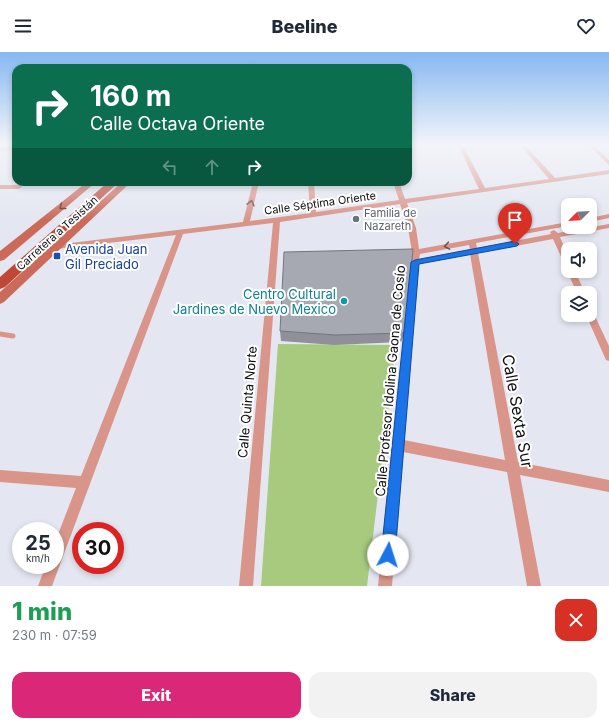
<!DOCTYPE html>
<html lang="en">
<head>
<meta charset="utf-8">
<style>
  :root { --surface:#fff; --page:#f2f2f3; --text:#1f2937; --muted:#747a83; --accent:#db2777 }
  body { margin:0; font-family:Inter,sans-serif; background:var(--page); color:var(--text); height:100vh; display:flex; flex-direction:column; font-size:15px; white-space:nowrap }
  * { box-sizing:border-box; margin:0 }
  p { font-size:13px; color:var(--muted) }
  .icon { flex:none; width:22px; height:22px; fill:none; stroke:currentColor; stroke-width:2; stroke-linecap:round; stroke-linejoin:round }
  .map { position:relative; height:534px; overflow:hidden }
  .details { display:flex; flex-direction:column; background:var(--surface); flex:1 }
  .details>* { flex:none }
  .guide { position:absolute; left:12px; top:12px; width:400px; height:122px; border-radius:12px; box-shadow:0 2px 6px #0003; background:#0b6e4f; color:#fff; overflow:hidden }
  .needle { width:26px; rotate:246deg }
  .controls { position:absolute; left:561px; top:146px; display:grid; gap:8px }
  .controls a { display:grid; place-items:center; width:36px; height:36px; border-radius:8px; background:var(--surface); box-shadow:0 2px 6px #0003; font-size:20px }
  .speed { position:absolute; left:12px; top:470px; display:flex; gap:8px; font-size:20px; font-weight:700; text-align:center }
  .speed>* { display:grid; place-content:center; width:52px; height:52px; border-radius:50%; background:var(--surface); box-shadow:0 2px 6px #0003; line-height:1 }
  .speed small { font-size:10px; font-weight:400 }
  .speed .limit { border:6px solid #d22; background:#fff; color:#111 }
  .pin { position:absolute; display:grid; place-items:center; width:34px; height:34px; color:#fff; margin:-41px -17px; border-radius:50% 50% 50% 0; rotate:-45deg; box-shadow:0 0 4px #0007 }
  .pin .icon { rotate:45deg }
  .me { position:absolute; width:44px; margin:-22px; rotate:5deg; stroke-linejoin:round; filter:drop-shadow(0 0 3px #0008) }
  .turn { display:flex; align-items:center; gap:14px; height:84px; padding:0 12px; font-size:18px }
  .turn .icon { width:52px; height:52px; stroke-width:2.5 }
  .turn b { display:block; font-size:28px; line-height:34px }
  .lanes { display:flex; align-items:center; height:38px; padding:0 12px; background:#0003; justify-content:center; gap:20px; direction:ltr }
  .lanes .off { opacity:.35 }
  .round { display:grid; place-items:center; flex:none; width:42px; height:42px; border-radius:12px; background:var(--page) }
  .summary { display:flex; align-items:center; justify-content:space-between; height:68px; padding:0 12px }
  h1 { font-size:24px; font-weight:800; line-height:30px; color:#1e9e55 }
  .action { display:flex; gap:8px; margin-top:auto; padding:8px 12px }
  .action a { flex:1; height:46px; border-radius:12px; background:var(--accent); color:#fff; font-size:16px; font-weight:800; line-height:46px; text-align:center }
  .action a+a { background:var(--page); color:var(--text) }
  header { display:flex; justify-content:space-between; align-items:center; height:52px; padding:0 12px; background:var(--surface); font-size:18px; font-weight:800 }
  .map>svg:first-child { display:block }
  .green { fill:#a8ca7f }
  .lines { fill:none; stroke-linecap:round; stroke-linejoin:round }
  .service-far1 { stroke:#d99589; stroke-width:3 }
  .service { stroke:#d99589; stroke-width:5 }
  .minor { fill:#d99589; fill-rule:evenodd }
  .secondary { fill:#cc6a5a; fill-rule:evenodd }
  .primary { fill:#c04736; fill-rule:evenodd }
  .wall { fill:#8f9099 }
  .building { fill:#a6a8b2; stroke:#74767d }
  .oneway { stroke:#73524d }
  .oneway2 { stroke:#633732 }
  .route { fill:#1a73e8; stroke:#114b97 }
  .worship-dot { fill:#6b7280; stroke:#fff; stroke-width:1.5 }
  .transit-dot { fill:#1a4fb4; stroke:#fff; stroke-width:1.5 }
  .culture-dot { fill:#0f9aa8; stroke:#fff; stroke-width:1.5 }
  .labels { text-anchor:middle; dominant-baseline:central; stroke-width:4; stroke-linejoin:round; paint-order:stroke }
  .far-street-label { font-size:11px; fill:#0d0e11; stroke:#fff }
  .far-worship-label { font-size:11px; fill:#5b616d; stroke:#fff; text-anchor:start }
  .transit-label { font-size:13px; fill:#164399; stroke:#fff; text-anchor:start }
  .culture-label { font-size:13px; fill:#0d838f; stroke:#fff; text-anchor:end }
  .street-label { font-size:13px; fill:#0d0e11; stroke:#fff }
  .near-street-label { font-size:16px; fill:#0d0e11; stroke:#fff }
</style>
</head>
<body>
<header><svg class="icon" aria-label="menu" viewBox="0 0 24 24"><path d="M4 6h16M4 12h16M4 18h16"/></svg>Beeline<svg class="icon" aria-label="heart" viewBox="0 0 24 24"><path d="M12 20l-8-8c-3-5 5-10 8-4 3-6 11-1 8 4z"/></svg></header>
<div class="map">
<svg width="609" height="534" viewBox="0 0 609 534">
  <rect width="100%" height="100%" fill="#e4e7f1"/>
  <path class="green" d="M278 292 396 293 367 534H261Z"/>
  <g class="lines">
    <path class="service-far1" d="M229 131 247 130"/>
    <path class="service" d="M0 282 13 284"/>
    <path class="minor" d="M458 93H463L485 136 549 127 520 93H525L555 126 609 118V122L407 151 416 176 419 197 568 170V174L476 191 477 196 551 182 550 180 554 178 558 181 609 172V176L560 185 568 203V214L564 211 553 187 478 201 518 410 609 428V440L520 423 541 534H527L507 420 403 400 392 534H378L412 200 408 176 400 152 280 170 253 534H239L273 171 183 182 52 534H38L46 513H55V490L76 436 0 430V418L81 424 176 183 57 197 53 195 54 193 243 170 253 130H259L250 169 310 161 308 130H314L316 160 399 148 393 130H399L405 147 479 137ZM469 193 470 197 419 207 420 202ZM470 202 505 408 404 388 419 212Z
      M588 93H594L609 108V113Z
      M16 94V98L0 99V95Z
      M0 133H19L22 135 19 137H0Z
      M609 162V166L590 170V166Z
      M568 217V219H575L585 241H577L567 219Z
      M590 259 593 260 609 294V309L606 308 586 263H590Z"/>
    <path class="secondary" d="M87 130H96L4 208 0 209V199Z
      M122 130H131L4 250 0 252V240Z"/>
    <path class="primary" d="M108 130H119L5 235 0 237V225Z"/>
  </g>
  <path class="wall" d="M280 279 405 281 401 290 334 293 281 289Z"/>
  <path class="building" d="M413 197 405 281 335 283 280 279 284 200Z"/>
  <defs><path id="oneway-chevron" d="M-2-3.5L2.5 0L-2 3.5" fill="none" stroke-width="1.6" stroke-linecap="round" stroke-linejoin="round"/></defs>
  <g class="oneway">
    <use href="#oneway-chevron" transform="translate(251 151) rotate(-76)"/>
    <use href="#oneway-chevron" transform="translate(447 194) rotate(170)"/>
  </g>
  <use class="oneway2" href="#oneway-chevron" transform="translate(62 155) rotate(141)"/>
  <linearGradient id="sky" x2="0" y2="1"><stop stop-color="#86b8f1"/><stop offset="0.55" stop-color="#f3f4f9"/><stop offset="1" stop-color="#f3f4f9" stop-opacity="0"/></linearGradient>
  <rect width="609" height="168" fill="url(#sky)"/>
  <path class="route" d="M515 189 519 192 517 194 419 212 395 503 393 508 388 510 383 508 381 503 411 210 415 208Z"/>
  <circle class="worship-dot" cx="356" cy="167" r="4"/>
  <rect class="transit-dot" x="53" y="200" width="8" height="8" rx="2"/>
  <circle class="culture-dot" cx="344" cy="249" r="4"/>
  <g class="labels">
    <g class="far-street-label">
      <text transform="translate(320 151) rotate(-8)">Calle Séptima Oriente</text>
      <text transform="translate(57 181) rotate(-42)">Carretera a Tesistán</text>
    </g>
    <g class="far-worship-label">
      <text x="364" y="161">Familia de<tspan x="364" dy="13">Nazareth</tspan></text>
    </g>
    <g class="transit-label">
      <text x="65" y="197">Avenida Juan<tspan x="65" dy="15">Gil Preciado</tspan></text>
    </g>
    <g class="culture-label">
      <text x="336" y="242">Centro Cultural<tspan x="336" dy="15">Jardines de Nuevo Mexico</tspan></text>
    </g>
    <g class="street-label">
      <text transform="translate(390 329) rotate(-85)">Calle Profesor Idolina Gaona de Cosío</text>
      <text transform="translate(247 350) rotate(-85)">Calle Quinta Norte</text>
    </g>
    <g class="near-street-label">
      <text transform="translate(518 359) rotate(80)">Calle Sexta Sur</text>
    </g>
  </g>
</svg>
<div class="controls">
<a><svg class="needle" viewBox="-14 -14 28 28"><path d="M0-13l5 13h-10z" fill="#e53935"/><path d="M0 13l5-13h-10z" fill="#747a83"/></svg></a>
<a><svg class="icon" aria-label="sound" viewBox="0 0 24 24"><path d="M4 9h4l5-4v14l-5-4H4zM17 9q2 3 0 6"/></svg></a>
<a><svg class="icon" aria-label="layers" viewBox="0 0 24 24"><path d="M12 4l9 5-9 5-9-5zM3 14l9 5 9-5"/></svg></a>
</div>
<div class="speed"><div>25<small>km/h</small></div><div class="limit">30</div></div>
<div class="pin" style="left:515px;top:192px;background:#d93025"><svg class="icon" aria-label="arrive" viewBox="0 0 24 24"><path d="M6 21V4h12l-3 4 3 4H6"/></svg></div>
<svg class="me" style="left:388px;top:503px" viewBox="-20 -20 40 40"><circle r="19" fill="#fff"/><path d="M0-13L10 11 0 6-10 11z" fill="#1a73e8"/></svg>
<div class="guide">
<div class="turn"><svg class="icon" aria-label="right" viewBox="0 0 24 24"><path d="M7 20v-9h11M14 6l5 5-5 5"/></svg><div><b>160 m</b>Calle Octava Oriente</div></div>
<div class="lanes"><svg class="icon off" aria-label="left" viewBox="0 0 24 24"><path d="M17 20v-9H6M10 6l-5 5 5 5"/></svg><svg class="icon off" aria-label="ahead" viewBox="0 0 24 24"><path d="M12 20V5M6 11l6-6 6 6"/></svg><svg class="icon" aria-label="right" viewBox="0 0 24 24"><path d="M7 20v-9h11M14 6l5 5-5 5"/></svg></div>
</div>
</div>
<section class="details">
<div class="summary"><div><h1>1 min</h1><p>230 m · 07:59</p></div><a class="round" style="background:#d93025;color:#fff"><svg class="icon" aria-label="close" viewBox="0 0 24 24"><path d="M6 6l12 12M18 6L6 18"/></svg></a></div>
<div class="action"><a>Exit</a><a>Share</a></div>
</section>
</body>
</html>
